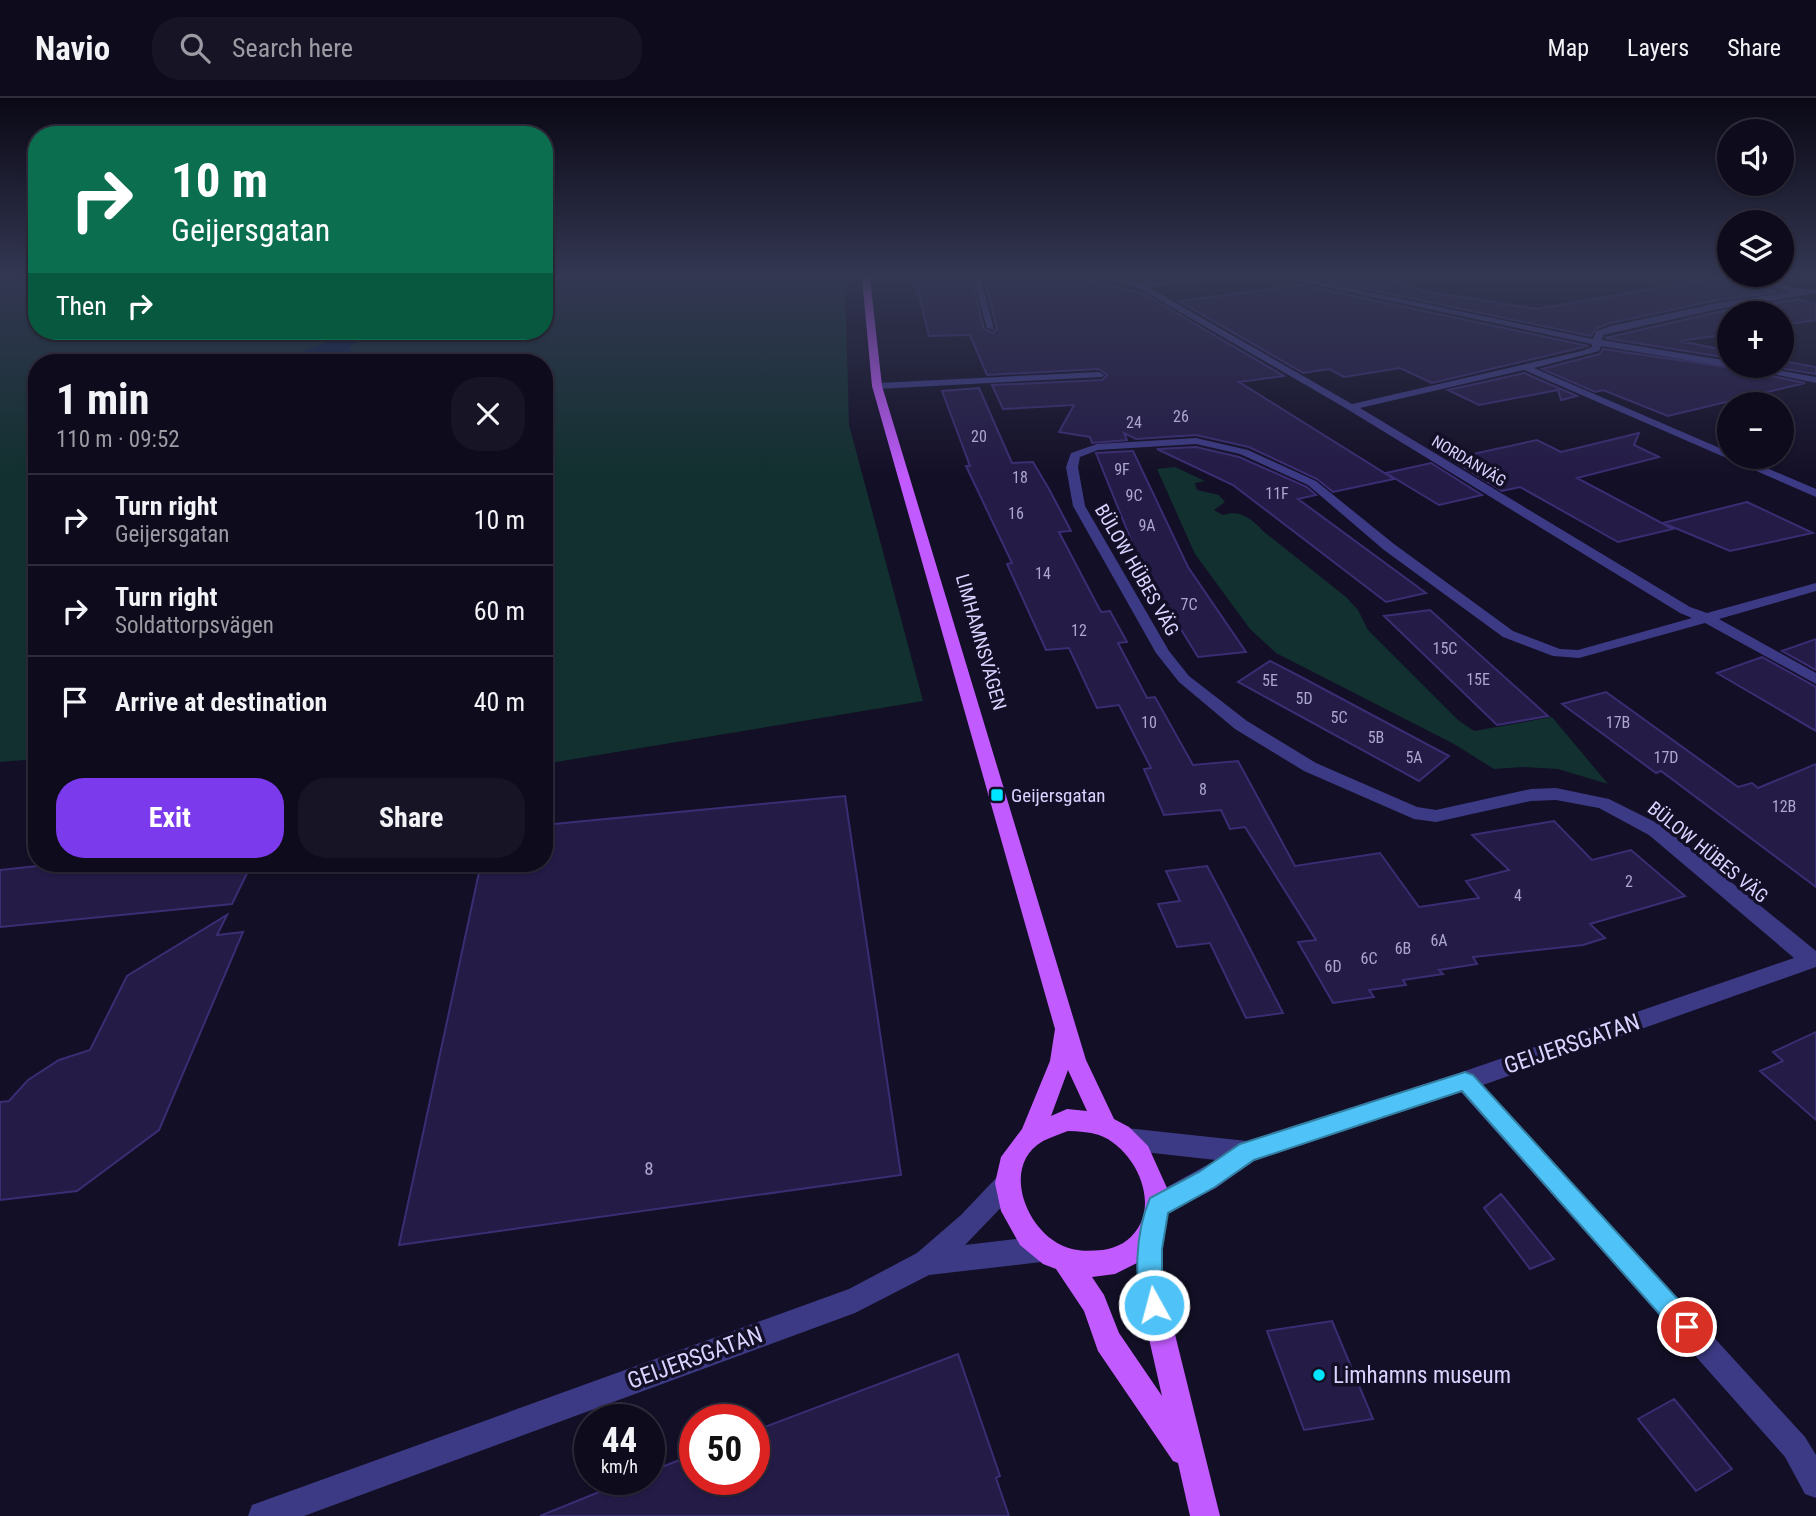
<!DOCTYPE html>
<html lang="en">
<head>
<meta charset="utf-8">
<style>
  :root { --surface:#0e0b1c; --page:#171425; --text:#f1f3f6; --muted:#9b9ba3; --line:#2e2b3b; --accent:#7c3aed }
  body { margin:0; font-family:"Roboto Condensed",sans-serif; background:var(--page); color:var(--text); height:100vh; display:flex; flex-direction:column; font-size:26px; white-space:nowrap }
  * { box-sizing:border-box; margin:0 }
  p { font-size:23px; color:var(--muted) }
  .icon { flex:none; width:38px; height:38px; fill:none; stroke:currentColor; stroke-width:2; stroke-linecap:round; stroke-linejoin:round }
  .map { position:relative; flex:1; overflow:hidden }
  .details { position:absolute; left:28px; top:256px; width:525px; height:518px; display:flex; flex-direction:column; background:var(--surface); border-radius:28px; box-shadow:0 2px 5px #0004,0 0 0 2px var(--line) }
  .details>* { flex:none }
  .hud { position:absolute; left:28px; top:28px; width:525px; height:214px; border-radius:28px; box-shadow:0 2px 5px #0004,0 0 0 2px var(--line); background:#0b6e4f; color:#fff; overflow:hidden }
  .tools { position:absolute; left:1717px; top:21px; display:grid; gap:14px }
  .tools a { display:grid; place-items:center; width:77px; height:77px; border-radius:50%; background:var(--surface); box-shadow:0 2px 5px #0004,0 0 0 2px var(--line); font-size:35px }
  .speed { position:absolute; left:574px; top:1306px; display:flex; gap:14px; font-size:35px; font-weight:700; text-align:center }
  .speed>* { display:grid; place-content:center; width:91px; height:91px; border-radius:50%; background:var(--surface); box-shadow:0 2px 5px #0004,0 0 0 2px var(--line); line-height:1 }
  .speed small { font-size:18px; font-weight:400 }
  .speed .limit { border:10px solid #d22; background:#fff; color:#111 }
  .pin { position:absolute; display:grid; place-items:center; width:60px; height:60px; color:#fff; margin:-30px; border:4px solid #fff; border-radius:50%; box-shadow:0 2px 7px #0007 }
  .me { position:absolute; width:77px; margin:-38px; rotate:353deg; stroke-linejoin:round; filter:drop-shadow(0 0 5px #0008) }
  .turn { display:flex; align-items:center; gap:24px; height:147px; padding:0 28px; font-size:32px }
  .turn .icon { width:91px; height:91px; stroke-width:2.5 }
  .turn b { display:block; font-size:49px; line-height:60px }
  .then { display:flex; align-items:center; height:66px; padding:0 28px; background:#0003; gap:14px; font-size:26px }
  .round { display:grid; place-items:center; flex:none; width:74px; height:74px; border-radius:28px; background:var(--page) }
  .overview { display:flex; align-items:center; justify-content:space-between; height:119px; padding:0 28px }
  h1 { font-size:42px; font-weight:700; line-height:52px }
  .cta { display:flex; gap:14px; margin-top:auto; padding:14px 28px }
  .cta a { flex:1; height:80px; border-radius:28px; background:var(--accent); color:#fff; font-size:28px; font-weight:700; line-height:80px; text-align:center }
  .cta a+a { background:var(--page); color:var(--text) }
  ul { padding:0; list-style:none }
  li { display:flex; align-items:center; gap:21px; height:91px; padding:0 28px; border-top:2px solid var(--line) }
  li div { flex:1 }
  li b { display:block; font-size:26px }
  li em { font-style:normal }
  header { display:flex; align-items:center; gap:42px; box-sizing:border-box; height:98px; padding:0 35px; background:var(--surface); border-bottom:2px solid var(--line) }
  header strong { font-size:33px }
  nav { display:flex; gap:38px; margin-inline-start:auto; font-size:24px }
  .search { width:490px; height:63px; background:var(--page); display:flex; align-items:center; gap:18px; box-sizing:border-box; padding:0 24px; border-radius:28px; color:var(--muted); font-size:26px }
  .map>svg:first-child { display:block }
  .green { fill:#12302f }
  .water { fill:#0a1f44 }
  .building { fill:#241b47; stroke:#3b2d73; stroke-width:2 }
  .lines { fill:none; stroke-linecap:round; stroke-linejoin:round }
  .minor { fill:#3d3a85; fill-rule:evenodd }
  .major { fill:#c25bff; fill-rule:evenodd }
  .route { fill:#4fc3f7; stroke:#337fa1; stroke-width:2 }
  .poi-dot { fill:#00e5ff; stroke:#130f26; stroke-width:2.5 }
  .labels { text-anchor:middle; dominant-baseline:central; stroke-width:7; stroke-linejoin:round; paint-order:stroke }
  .number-label { font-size:16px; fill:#aca6d1 }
  .far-street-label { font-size:16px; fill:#d9d4ff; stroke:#130f26 }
  .street-label { font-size:19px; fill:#d9d4ff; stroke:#130f26 }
  .poi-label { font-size:19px; fill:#d9d4ff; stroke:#130f26; text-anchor:start }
  .near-number-label { font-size:19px; fill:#aca6d1 }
  .near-street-label { font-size:23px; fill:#d9d4ff; stroke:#130f26 }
  .near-poi-label { font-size:23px; fill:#d9d4ff; stroke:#130f26; text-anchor:start }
</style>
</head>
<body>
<header>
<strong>Navio</strong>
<div class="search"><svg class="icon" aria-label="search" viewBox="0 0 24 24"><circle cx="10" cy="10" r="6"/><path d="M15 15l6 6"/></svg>Search here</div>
<nav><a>Map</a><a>Layers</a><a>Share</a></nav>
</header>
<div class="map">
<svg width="1816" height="1418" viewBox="0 0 1816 1418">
  <rect width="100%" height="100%" fill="#130f26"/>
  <path class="green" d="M0 180H37V233H544V180H845L849 327 923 603 544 666V264H37V661L0 664Z
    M1175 369 1205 383 1195 385 1197 392 1219 397 1225 404 1214 412 1223 417C1240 411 1252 421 1263 433L1346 499 1358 512 1368 532 1458 622 1474 633 1552 619 1608 686 1558 671 1522 669 1494 671 1454 646 1276 555 1250 531 1195 456 1157 371Z"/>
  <path class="water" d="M354 233H394L366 238 349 249 353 260 351 264H314L292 258Z"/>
  <path class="building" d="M929 180H971L984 231 993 235 997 231 984 180H1078L1142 195 1284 278 1239 284 1394 381 1333 394 1317 381 1249 349 1196 337 1136 341 1124 335 1127 342 1092 345 1090 339 1059 334 1074 307 1003 311 992 287 1102 282 1107 277 1099 271 987 277 970 237 929 238 915 182Z
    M1349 180H1389L1423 193 1537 211 1712 180H1732L1776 194 1718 202 1610 225 1595 231 1591 238 1327 183Z
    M1302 187 1588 248 1432 285 1400 270 1344 279 1329 271 1303 275 1179 203Z
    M1798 201 1816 206V222L1782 227V215H1729V236L1680 243 1729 253V260L1605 240 1718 214Z
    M1603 251 1733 270 1805 285 1668 318 1603 292 1595 294 1542 271 1600 256Z
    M1782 263 1816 269V276L1768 268H1782Z
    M1524 275 1577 298 1561 302 1558 292 1479 307 1448 292Z
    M979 290 1012 365 1033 364 1049 391 1071 433 1059 434 1101 514 1110 513 1127 544 1118 545 1147 600 1155 599 1193 667 1238 663 1295 768 1380 755 1419 809 1479 800 1466 783 1509 772 1472 737 1554 723 1592 762 1631 752 1685 798 1590 826 1605 840 1583 847 1473 859 1477 866 1439 872 1443 876 1403 882 1406 887 1369 892 1374 899 1333 905 1298 844 1316 842 1245 729 1230 731 1221 712 1164 717 1144 671 1151 670 1119 607 1097 610 1069 550 1046 552 1007 466 1012 465 966 368H970L942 293Z
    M1639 335 1634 347 1659 359 1577 380 1673 431 1618 444 1520 389 1502 393 1450 361 1537 342 1561 354Z
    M1196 349 1239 359 1307 389 1316 397 1298 401 1426 495 1386 504 1233 387 1157 351Z
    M1133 353 1188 469 1246 554 1198 559 1129 447H1133L1096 355Z
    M1431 365 1482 397 1439 407 1386 375Z
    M1747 404 1813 435 1730 453 1663 425Z
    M1430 512 1450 530 1548 618 1497 627 1384 518Z
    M1816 541V572L1782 553Z
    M1762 559 1816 589V633L1717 575Z
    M1270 563 1303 580 1449 658 1419 683 1238 584Z
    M1606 594 1738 689 1752 685 1758 690 1816 666V789L1661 673 1656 675 1562 606Z
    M845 698 901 1077 399 1147 481 765H544V727Z
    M65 765H252L232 806 0 829V772Z
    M1207 768 1223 798 1283 915 1246 920 1210 845 1177 849 1158 806 1180 803 1166 773Z
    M227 817 217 837 243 834 159 1032 77 1093 0 1102V1004L9 1003 28 982 59 962 90 952 127 878Z
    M1816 934V1022L1760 973 1783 963 1773 954Z
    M1501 1096 1554 1161 1530 1171 1484 1110Z
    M1332 1223 1373 1321 1304 1332 1267 1233Z
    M958 1256 1000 1378 996 1380 1009 1418H540L631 1381H649V1374L695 1356V1381H754V1333Z
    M1674 1301 1732 1371 1696 1393 1638 1321Z"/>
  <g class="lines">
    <path class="minor" d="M973 180H981L994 232 987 230Z
      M1099 180 1139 185 1226 180 1148 189 1352 306 1582 253 1592 249V246L1284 180H1300L1593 241 1596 233 1611 228 1718 205 1792 194 1749 180C1773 180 1793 194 1816 191V195L1718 211 1603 237 1602 242 1729 263V268H1732L1729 269 1601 248 1599 253 1534 270 1729 354V359H1741L1816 391V399L1524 272 1360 310 1690 509 1707 515 1816 485V493L1719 521 1816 575V586L1705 525 1579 560 1553 558 1503 539 1384 452 1308 387 1240 356 1196 346 1098 352 1080 359 1078 369 1085 408 1169 553 1189 578 1247 623 1316 665 1417 709 1436 712 1531 691 1556 690 1609 701 1661 727 1816 853V869L1483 987 1805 1339 1816 1357V1400L1805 1396 1785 1359 1461 994 1254 1063 1216 1090 1158 1120 1149 1117 1146 1108 1149 1099 1216 1062 1126 1052 1118 1049 1114 1041 1118 1033 1126 1030 1247 1043 1465 973 1794 860 1649 737 1599 710 1556 702 1531 703 1436 724 1414 721 1304 673 1235 631 1179 584 1156 555 1073 408 1066 369 1071 355 1097 346 1196 340 1248 352 1316 383 1394 446 1513 533 1560 551 1578 552 1692 520 1680 515 1347 311 1137 189Z
      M1735 268H1754L1816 279V285Z
      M1099 274 1104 277 1102 279 877 291 872 288 877 285Z
      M1007 1074 1016 1078 1019 1086 1016 1094 965 1147 1041 1138 1050 1142 1054 1151 1050 1160 1041 1164 929 1177 855 1215 304 1418H248L252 1407 263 1403 849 1191 917 1155 961 1117 998 1078Z"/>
    <path class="major" d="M862 180H870L882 288 1086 962 1114 1021 1129 1029 1148 1048 1167 1090 1169 1108 1163 1131V1188L1220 1418H1190L1178 1365 1173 1363 1098 1253 1084 1213 1056 1171 1043 1166 1020 1147 1001 1113 995 1085 1001 1059 1022 1031 1050 963 1055 931 872 288ZM1068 972 1087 1013 1067 1011 1051 1018ZM1068 1033C1078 1033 1089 1034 1099 1037 1132 1049 1158 1098 1138 1130 1130 1143 1117 1150 1103 1152 1088 1153 1075 1154 1061 1147 1025 1130 1001 1067 1043 1043 1051 1039 1060 1036 1068 1033ZM1137 1165V1188L1162 1298 1119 1235 1104 1197 1092 1179 1115 1176Z"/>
  </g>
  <linearGradient id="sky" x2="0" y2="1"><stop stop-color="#0a0815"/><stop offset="0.47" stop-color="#333752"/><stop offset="1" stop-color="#333752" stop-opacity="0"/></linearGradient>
  <rect width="1816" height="379" fill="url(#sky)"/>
  <path class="route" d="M1465 974 1473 977 1695 1220 1699 1229 1695 1237 1687 1241 1678 1237 1462 993 1254 1062 1215 1089 1168 1115 1162 1151V1188L1166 1207 1163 1216 1154 1219 1146 1216C1132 1183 1136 1133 1150 1100L1199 1074 1240 1046Z"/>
  <g class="poi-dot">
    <rect x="990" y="690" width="14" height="14" rx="3.5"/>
    <circle cx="1319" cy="1277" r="7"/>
  </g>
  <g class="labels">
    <g class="number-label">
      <text x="1181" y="318">26</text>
      <text x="1134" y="324">24</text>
      <text x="979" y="338">20</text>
      <text x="1122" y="371">9F</text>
      <text x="1020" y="379">18</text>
      <text x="1277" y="395">11F</text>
      <text x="1134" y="397">9C</text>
      <text x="1016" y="415">16</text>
      <text x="1147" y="427">9A</text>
      <text x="1043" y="475">14</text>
      <text x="1189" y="506">7C</text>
      <text x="1079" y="532">12</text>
      <text x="1445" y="550">15C</text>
      <text x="1478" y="581">15E</text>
      <text x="1270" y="582">5E</text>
      <text x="1304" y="600">5D</text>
      <text x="1339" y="619">5C</text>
      <text x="1149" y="624">10</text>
      <text x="1618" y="624">17B</text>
      <text x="1376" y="639">5B</text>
      <text x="1414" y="659">5A</text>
      <text x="1666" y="659">17D</text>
      <text x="1203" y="691">8</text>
      <text x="1784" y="708">12B</text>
      <text x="1629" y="783">2</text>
      <text x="1518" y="797">4</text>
      <text x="1439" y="842">6A</text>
      <text x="1403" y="850">6B</text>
      <text x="1369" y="860">6C</text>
      <text x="1333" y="868">6D</text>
    </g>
    <g class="far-street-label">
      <text transform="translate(1469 363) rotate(31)">NORDANVÄG</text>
    </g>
    <g class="street-label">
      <text transform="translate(1137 472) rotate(60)">BÜLOW HÜBES VÄG</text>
      <text transform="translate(981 544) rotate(74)">LIMHAMNSVÄGEN</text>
      <text transform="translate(1708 754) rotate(39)">BÜLOW HÜBES VÄG</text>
    </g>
    <g class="poi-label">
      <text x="1011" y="697">Geijersgatan</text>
    </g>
    <g class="near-number-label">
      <text x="649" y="1070">8</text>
    </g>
    <g class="near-street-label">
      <text transform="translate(1572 946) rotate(-19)">GEIJERSGATAN</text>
      <text transform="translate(695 1260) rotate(-20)">GEIJERSGATAN</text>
    </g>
    <g class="near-poi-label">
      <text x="1333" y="1277">Limhamns museum</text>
    </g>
  </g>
</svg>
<div class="tools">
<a><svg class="icon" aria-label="sound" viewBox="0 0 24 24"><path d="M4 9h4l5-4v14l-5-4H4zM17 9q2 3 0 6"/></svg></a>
<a><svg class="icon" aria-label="layers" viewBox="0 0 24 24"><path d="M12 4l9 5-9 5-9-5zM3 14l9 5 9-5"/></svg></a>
<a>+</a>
<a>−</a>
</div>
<div class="speed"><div>44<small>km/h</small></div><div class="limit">50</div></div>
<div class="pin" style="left:1687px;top:1229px;background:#d93025"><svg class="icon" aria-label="arrive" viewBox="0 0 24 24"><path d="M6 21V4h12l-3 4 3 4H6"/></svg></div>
<svg class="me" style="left:1154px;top:1207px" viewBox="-20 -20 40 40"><circle r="17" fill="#4fc3f7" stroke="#fff" stroke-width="3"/><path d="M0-11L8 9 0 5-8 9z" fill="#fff"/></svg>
<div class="hud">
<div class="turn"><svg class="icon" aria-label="right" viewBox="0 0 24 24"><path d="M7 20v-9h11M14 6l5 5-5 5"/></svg><div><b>10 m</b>Geijersgatan</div></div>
<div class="then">Then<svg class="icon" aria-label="right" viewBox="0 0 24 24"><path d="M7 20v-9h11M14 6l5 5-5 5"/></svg></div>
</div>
<section class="details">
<div class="overview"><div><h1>1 min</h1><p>110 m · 09:52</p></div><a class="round"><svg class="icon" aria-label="close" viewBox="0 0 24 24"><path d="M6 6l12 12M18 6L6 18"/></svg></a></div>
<ul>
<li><svg class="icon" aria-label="right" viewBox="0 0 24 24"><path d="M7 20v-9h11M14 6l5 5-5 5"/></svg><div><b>Turn right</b><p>Geijersgatan</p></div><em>10 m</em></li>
<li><svg class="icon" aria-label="right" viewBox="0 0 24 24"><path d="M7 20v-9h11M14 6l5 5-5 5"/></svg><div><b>Turn right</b><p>Soldattorpsvägen</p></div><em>60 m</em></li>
<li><svg class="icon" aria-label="arrive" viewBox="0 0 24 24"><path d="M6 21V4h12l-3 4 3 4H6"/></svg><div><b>Arrive at destination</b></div><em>40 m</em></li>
</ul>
<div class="cta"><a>Exit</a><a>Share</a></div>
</section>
</div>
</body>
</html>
